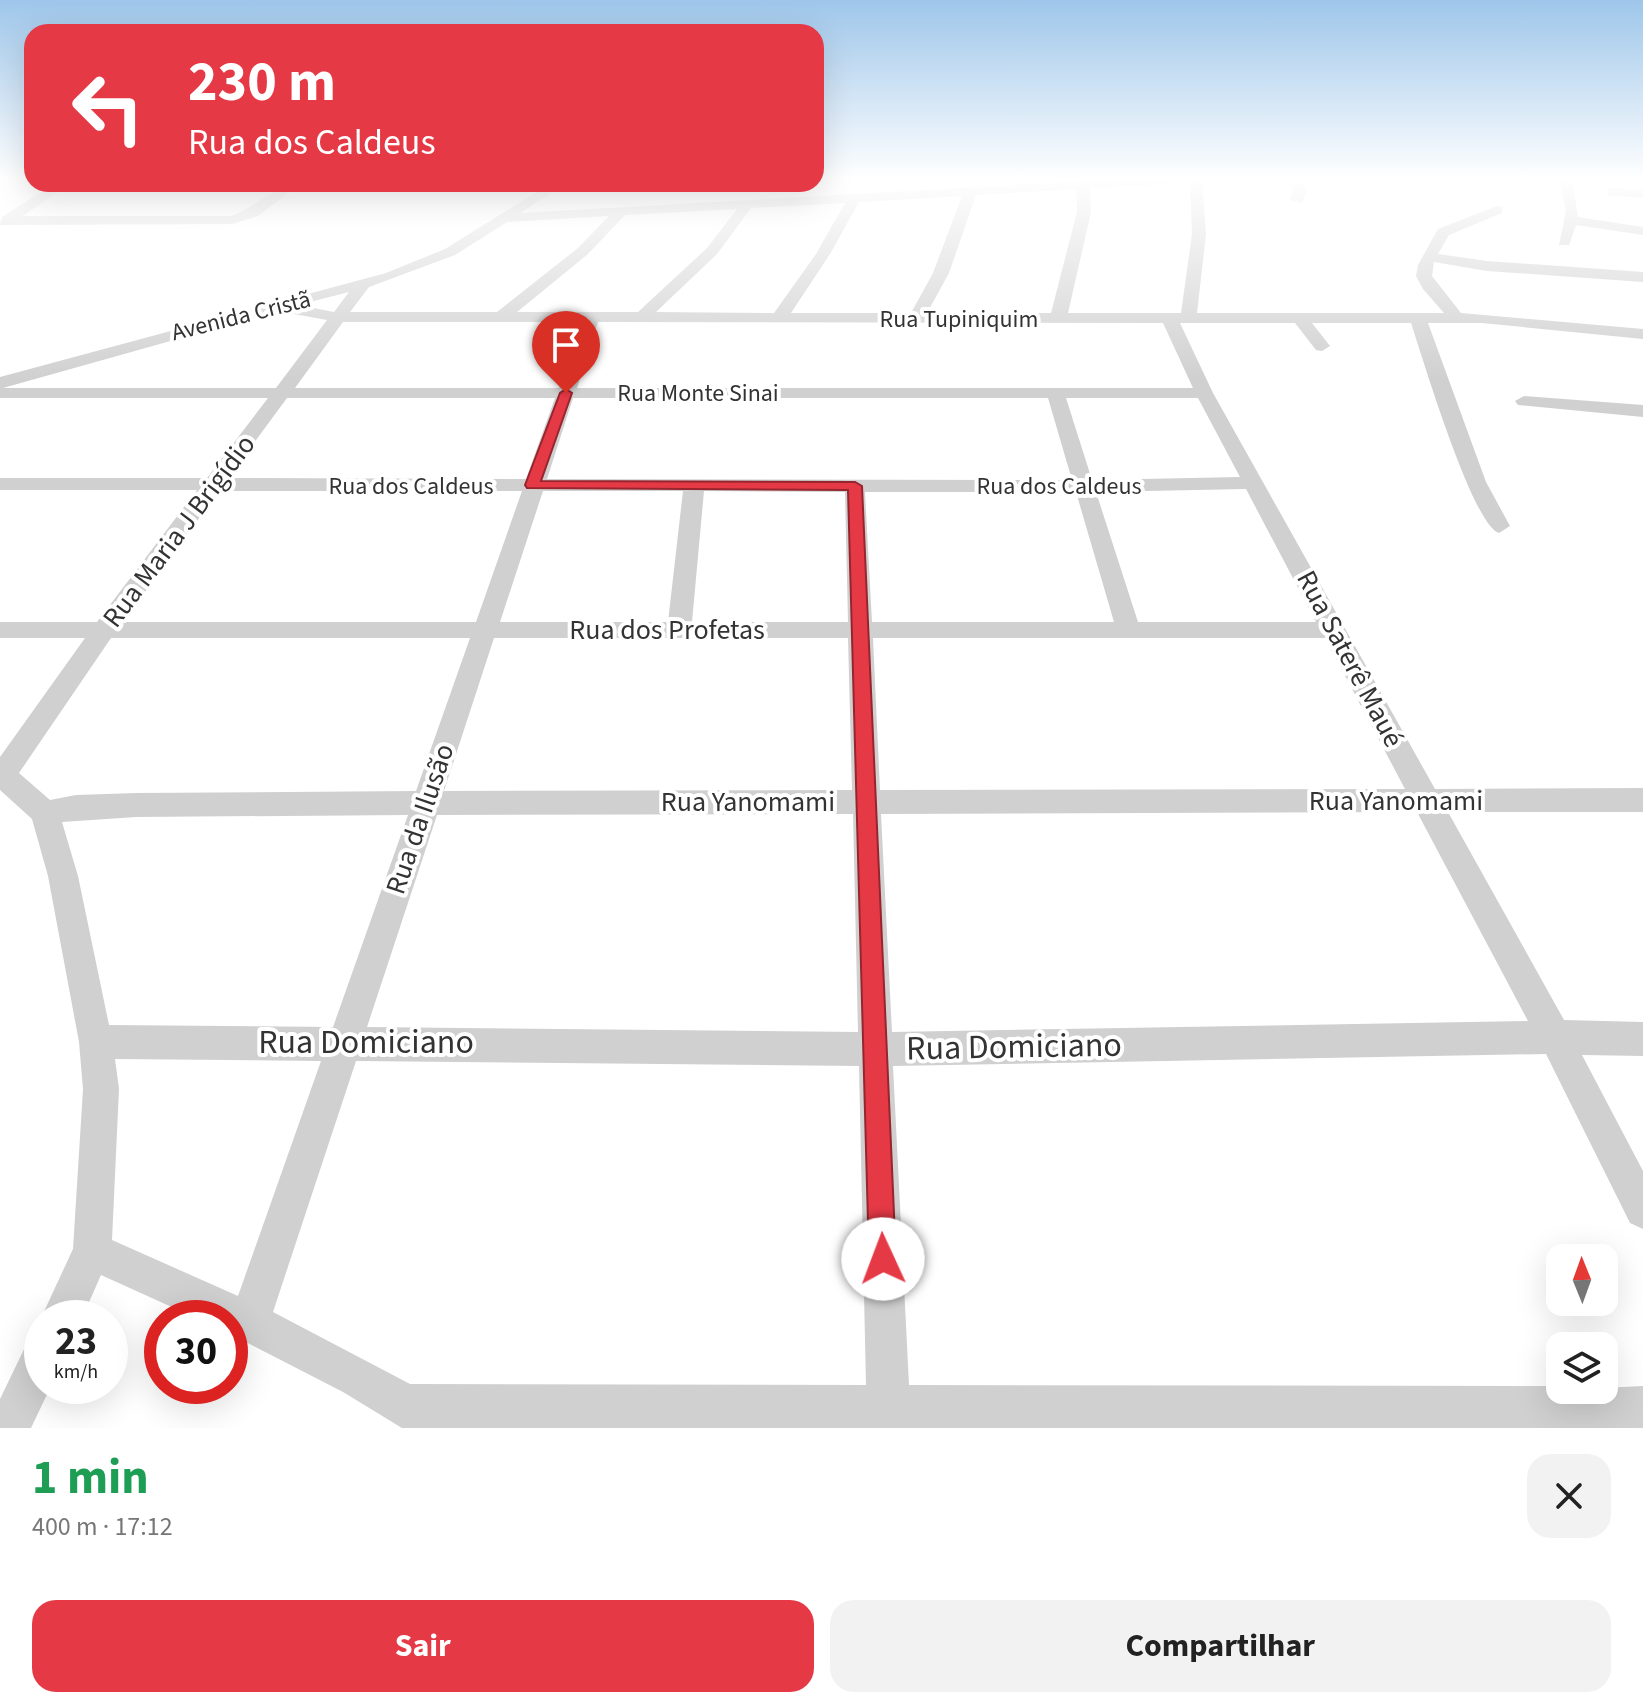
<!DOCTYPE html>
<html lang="pt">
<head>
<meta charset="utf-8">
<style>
  :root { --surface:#fff; --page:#f2f2f2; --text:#222; --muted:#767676; --accent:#e63946 }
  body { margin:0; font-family:"Source Sans 3",sans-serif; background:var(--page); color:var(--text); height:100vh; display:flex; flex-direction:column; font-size:30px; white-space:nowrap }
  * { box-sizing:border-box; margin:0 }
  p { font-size:26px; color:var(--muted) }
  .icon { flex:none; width:44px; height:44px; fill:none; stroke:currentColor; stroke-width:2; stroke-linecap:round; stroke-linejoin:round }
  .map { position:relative; height:1428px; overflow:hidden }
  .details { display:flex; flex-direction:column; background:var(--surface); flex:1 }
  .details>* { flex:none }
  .top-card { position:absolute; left:24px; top:24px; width:800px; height:168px; border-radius:24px; box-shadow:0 8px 32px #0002; background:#e63946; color:#fff; overflow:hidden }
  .needle { width:52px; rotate:359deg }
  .fabs { position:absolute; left:1546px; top:1244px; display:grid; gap:16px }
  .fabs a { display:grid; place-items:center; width:72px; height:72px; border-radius:16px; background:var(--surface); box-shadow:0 8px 32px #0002; font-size:40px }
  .speed { position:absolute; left:24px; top:1300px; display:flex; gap:16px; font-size:40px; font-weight:700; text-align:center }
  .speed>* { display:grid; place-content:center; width:104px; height:104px; border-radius:50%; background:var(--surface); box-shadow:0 8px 32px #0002; line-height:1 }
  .speed small { font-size:20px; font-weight:400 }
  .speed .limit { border:12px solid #d22; background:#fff; color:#111 }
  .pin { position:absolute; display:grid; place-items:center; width:68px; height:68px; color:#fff; margin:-82px -34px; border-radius:50% 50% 50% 0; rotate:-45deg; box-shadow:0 0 8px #0007 }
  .pin .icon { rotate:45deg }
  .me { position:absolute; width:88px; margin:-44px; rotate:358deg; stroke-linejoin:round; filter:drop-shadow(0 0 6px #0008) }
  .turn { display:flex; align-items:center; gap:28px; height:168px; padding:0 32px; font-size:36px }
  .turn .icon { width:104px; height:104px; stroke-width:2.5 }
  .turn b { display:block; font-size:56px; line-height:68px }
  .round { display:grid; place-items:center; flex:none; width:84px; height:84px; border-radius:24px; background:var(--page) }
  .headline { display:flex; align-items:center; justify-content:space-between; height:136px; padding:0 32px }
  h1 { font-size:48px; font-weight:700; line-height:60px; color:#1e9e55 }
  .primary-button { display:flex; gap:16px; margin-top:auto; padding:16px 32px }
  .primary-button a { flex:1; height:92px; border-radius:24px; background:var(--accent); color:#fff; font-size:32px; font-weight:700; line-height:92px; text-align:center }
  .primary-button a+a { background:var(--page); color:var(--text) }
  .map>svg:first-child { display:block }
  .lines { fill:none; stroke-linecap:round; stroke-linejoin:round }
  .minor { fill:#d0d0d0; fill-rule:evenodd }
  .route { fill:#e63946; stroke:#96252e; stroke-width:2 }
  .labels { text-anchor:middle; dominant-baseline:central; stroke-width:8; stroke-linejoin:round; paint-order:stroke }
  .far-street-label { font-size:24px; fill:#333; stroke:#fff }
  .street-label { font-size:28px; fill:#333; stroke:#fff }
  .near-street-label { font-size:34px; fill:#333; stroke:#fff }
</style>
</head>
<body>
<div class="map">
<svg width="1643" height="1428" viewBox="0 0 1643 1428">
  <rect width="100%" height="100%" fill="#fff"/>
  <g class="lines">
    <path class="minor" d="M1103 180H1176L1170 184 1090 188 1091 212 1068 313H1181L1192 234 1190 180H1202L1206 234 1197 313H1444L1423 289 1416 276 1418 265 1438 229 1497 206 1502 207V213L1449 235 1438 254 1487 261 1643 272V282L1487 271 1434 262 1432 276 1461 313 1643 329V339L1482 323H1428L1486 482 1510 526 1499 533C1473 526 1422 356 1411 323H1312L1330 346 1322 351 1316 350 1295 323H1180L1213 393 1435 789 1643 788V812H1448L1564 1020 1643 1022V1056L1582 1055 1643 1171V1229L1630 1223 1546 1054 893 1066 909 1385 1560 1386V1390L1643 1386V1428H402L343 1392 230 1334V1318H196L101 1275 82 1318H42V1321L41 1318 73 1249 83 1089 79 1042 48 876 32 819 0 790V757L85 638H0V622H97L197 490H0V478H207L268 398H0V377L386 273 445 249 549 184H564L521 213ZM1077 189V212L1051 313H927L949 273 976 195ZM962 196 933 273 911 313H791L830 254 859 202ZM845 203 816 254 774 313 656 312 717 254 751 208ZM737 209 707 248 638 312H517L588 254 625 215ZM609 216 578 248 497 312H350L369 287 455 255 507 222ZM349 292 334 312 298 305ZM277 311 327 320 276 388H3ZM343 322H582L559 388H295ZM598 322 1163 323 1193 388H577ZM287 398H555L526 479 228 478ZM573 398H1048L1072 480 547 479ZM1066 398H1198L1240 477 1092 480ZM1246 489 1316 622H1138L1096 492ZM219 491H522L476 622H123ZM543 491H683L668 622H500ZM704 491 845 492 848 622H692ZM865 492H1076L1114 622H872ZM111 638H470L416 791 136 793 76 795 50 800 19 773ZM494 638H848L852 790 444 791ZM873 638H1325L1405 789 880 790ZM1417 812 1528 1021 892 1032 881 814ZM853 814 858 1032 367 1027 437 815ZM408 815 333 1027 109 1025 78 876 62 822 136 817ZM115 1059 321 1061 238 1296 112 1240 119 1089ZM356 1061 859 1066 866 1385 410 1384 273 1312Z
      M1288 180H1300L1307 190 1302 203 1290 200 1293 190Z
      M1560 180H1572L1578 217 1643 227V235L1576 225 1569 245H1559L1566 211Z
      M53 184H68L23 216H231C256 208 274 184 300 184L258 216 232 224 0 225 2 217Z
      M1613 188 1643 190V198L1608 195V189Z
      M1524 396 1643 405V417L1518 405 1515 401Z
      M42 1337V1386H51L31 1428H0V1399L27 1343Z"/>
  </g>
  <linearGradient id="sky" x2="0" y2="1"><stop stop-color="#9ec6ea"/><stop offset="0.47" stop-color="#fff"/><stop offset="1" stop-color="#fff" stop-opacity="0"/></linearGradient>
  <rect width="1643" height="380" fill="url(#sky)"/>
  <path class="route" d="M566 389 572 393 541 481 855 482 862 486 896 1259 892 1268 883 1272 873 1268 869 1259 848 490 527 488 525 485 560 393Z"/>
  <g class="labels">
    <g class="far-street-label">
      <text transform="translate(241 316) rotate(-14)">Avenida Cristã</text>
      <text x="959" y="319">Rua Tupiniquim</text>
      <text x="698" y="393">Rua Monte Sinai</text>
      <text x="411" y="486">Rua dos Caldeus</text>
      <text x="1059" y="486">Rua dos Caldeus</text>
    </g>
    <g class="street-label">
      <text transform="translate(179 531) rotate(-53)">Rua Maria J Brigídio</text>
      <text x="667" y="630">Rua dos Profetas</text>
      <text transform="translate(1350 659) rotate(62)">Rua Saterê Maué</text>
      <text x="1396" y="801">Rua Yanomami</text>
      <text x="748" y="802">Rua Yanomami</text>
      <text transform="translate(420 819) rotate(-71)">Rua da Ilusão</text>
    </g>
    <g class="near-street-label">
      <text x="366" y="1042">Rua Domiciano</text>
      <text transform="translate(1014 1047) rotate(-1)">Rua Domiciano</text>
    </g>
  </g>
</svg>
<div class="fabs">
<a><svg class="needle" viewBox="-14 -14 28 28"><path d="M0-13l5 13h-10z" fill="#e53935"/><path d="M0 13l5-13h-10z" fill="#767676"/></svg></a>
<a><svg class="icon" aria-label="layers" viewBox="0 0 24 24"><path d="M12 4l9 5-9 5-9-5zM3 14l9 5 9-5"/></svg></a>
</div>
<div class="speed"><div>23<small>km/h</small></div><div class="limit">30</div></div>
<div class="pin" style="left:566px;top:393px;background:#d93025"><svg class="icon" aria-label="arrive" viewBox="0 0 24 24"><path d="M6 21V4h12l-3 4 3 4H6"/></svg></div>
<svg class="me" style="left:883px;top:1259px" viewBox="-20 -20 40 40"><circle r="19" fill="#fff"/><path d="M0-13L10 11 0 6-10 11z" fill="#e63946"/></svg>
<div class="top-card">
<div class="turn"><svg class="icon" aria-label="left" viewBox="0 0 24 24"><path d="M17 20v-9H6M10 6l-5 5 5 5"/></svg><div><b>230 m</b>Rua dos Caldeus</div></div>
</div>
</div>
<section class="details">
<div class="headline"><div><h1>1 min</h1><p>400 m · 17:12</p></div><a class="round"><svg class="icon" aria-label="close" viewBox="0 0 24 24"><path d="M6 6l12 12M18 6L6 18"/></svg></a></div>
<div class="primary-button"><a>Sair</a><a>Compartilhar</a></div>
</section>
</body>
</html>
